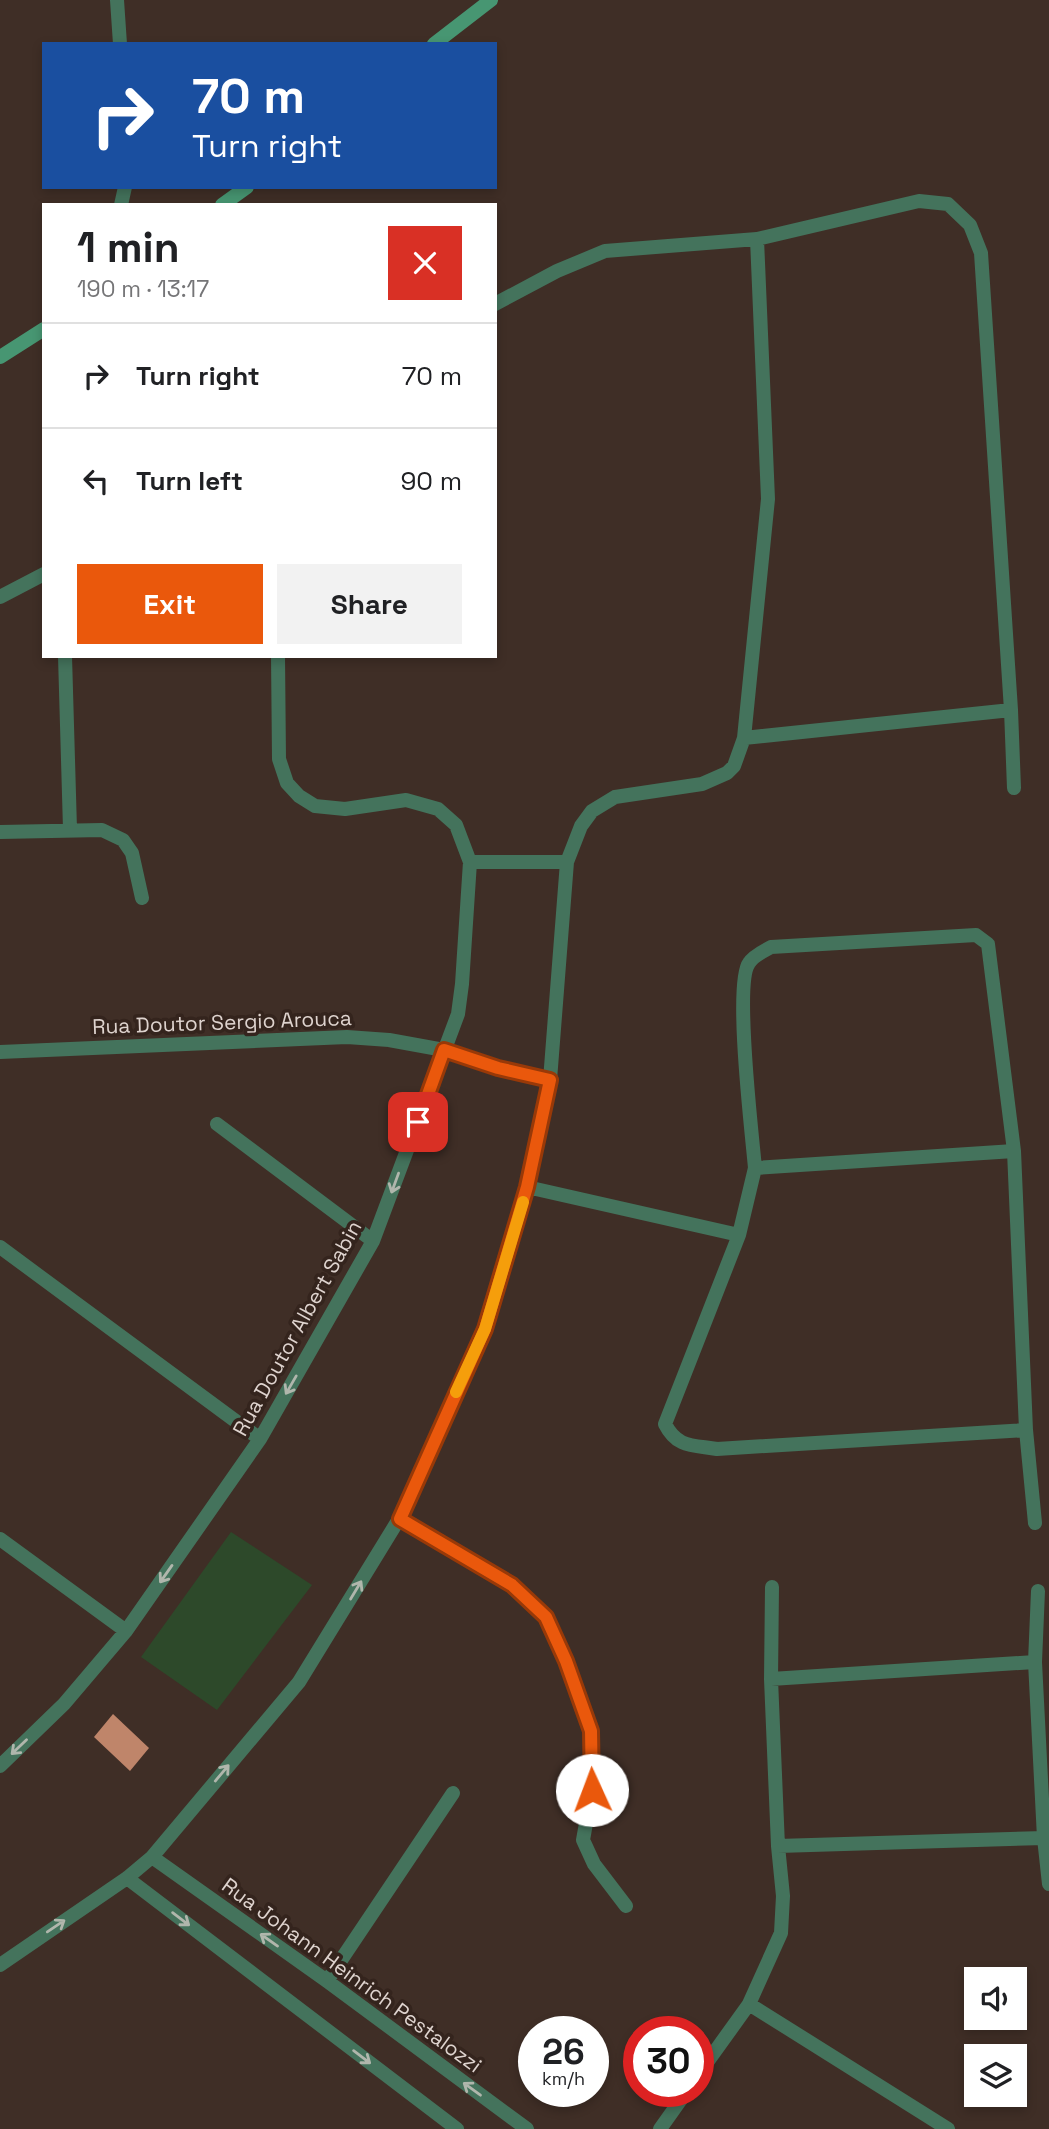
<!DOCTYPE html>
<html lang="en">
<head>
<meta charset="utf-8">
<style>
  :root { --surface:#fff; --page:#f2f2f2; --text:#202124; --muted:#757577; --line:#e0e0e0; --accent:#ea580c }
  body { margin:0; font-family:"Space Grotesk",sans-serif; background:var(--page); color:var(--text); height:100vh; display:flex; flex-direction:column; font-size:26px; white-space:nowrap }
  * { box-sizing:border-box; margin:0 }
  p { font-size:23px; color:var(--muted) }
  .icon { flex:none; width:38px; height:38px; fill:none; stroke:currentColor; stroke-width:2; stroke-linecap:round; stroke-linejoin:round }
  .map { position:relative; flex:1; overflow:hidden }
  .panel { position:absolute; left:42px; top:203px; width:455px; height:455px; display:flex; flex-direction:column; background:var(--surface); border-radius:0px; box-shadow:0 4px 10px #0003 }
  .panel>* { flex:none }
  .hud { position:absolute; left:42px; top:42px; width:455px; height:147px; border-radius:0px; box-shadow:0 4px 10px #0003; background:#1a4fa0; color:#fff; overflow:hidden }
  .fabs { position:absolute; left:964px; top:1967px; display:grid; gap:14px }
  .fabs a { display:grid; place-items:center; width:63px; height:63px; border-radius:0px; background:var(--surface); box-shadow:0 4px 10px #0003; font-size:35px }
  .speed { position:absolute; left:518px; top:2016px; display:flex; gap:14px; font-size:35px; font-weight:700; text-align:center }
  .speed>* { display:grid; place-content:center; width:91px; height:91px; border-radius:50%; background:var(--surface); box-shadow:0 4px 10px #0003; line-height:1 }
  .speed small { font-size:18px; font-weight:400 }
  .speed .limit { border:10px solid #d22; background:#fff; color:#111 }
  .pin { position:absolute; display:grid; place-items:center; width:60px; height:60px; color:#fff; margin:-30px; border-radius:14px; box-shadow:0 4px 10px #0006 }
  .me { position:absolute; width:77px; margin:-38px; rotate:358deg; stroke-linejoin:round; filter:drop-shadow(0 0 5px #0008) }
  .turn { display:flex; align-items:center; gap:24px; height:147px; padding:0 35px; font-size:32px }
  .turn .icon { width:91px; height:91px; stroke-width:2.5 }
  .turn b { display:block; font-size:49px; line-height:60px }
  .round { display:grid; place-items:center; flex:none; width:74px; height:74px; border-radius:0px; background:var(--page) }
  .summary { display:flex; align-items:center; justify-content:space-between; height:119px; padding:0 35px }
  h1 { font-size:42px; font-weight:700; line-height:52px }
  .button { display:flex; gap:14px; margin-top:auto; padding:14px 35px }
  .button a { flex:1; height:80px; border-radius:0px; background:var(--accent); color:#fff; font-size:28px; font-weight:700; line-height:80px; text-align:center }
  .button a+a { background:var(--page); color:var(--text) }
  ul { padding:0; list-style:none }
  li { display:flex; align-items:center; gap:21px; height:105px; padding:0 35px; border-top:2px solid var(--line) }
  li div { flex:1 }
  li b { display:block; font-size:26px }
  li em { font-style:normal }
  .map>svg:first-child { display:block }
  .green { fill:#2d492a }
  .building { fill:#bf856a }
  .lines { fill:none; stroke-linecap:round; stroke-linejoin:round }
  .street { stroke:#44735c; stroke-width:14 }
  .secondary { stroke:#479672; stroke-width:14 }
  .oneway { stroke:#b0b6ac }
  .route-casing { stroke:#983908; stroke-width:18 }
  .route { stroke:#ea580c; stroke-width:12 }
  .slow { stroke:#f59e0b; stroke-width:12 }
  .labels { text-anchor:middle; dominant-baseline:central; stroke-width:7; stroke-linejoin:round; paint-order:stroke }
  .street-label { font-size:21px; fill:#ded3ce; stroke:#34241d }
</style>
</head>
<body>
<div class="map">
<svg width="1049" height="2129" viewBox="0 0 1049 2129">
  <rect width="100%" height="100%" fill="#3f2e26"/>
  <path class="green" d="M231 1532 312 1585 217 1710 141 1657Z"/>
  <path class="building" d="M113 1714 149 1748 130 1771 94 1737Z"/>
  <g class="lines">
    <path class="street" d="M117 0 120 44
      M121 205 125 187
      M495 304 557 271 605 251 757 239 919 201 948 204 970 225 981 253 1011 710 1014 788
      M0 597 44 574
      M65 656 70 829
      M744 738 1011 710
      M0 832 102 830 123 840 132 853 142 898
      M470 862H567
      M0 1052 347 1037 389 1040 444 1050 498 1067 550 1080
      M217 1124 373 1241
      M755 1168C752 1134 734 983 749 963 753 956 764 951 771 947L976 935 988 944 1014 1151
      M527 1187 739 1235 665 1424C677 1448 693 1445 717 1449L1026 1430
      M739 1235 755 1168 1014 1151 1026 1430 1035 1523
      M0 1247 260 1439
      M399 1519 512 1585 546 1617 566 1661 591 1731 592 1790 583 1840 594 1864 626 1906
      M0 1539 126 1631
      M1038 1591 1035 1662 1044 1838 1049 1884
      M771 1679 1035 1662
      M0 1766 64 1704 126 1631 260 1439 373 1241 458 1014 462 984 470 862 456 825 438 809 406 800 345 809 315 806 299 796 287 783 279 759 278 656
      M778 1846 1044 1838
      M152 1857 327 1981 527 2129
      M127 1878 457 2129
      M0 1965 127 1878 152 1857 299 1682 399 1519 485 1329 527 1187 550 1080 567 862 581 826 592 811 615 797 702 784 727 773 734 766 744 738 768 499 757 239
      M327 1981 453 1793
      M749 2004 781 1933 783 1896 778 1846 771 1679 772 1587
      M698 2075 749 2004 948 2129
      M660 2129 687 2091"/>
    <path class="secondary" d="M434 44 491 0
      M222 205 247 187
      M0 357 44 329"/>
  </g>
  <defs><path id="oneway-shaft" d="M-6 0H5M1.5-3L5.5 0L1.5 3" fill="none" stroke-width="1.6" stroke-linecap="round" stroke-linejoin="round" transform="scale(1.75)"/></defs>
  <g class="oneway">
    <use href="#oneway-shaft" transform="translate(395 1183) rotate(110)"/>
    <use href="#oneway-shaft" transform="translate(291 1385) rotate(120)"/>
    <use href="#oneway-shaft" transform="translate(166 1574) rotate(125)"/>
    <use href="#oneway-shaft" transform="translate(356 1590) rotate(-59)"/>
    <use href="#oneway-shaft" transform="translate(19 1747) rotate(136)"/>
    <use href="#oneway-shaft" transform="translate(222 1773) rotate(-50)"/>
    <use href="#oneway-shaft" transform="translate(181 1919) rotate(37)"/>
    <use href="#oneway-shaft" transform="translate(56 1926) rotate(-34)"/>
    <use href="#oneway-shaft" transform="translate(269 1940) rotate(-145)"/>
    <use href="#oneway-shaft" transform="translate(362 2057) rotate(37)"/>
    <use href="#oneway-shaft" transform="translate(472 2089) rotate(-144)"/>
  </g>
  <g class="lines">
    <g class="route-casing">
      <path id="route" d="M418 1122 444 1050 498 1068 550 1080 527 1187 485 1329 400 1519 512 1585 546 1617 566 1661 591 1731 592 1790"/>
    </g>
    <use href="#route" class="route"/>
    <path class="slow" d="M456 1392 485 1329 523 1202"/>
  </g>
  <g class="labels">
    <g class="street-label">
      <text transform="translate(222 1022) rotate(-2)">Rua Doutor Sergio Arouca</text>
      <text transform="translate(297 1328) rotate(-61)">Rua Doutor Albert Sabin</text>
      <text transform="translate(352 1975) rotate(36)">Rua Johann Heinrich Pestalozzi</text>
    </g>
  </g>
</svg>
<div class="fabs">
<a><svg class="icon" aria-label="sound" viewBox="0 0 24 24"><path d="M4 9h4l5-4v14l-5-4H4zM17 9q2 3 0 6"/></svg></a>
<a><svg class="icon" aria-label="layers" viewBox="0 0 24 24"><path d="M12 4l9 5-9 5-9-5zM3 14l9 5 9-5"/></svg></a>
</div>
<div class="speed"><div>26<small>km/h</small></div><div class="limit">30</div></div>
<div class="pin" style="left:418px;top:1122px;background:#d93025"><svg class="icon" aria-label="arrive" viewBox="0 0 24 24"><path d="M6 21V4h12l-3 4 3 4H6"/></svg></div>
<svg class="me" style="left:592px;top:1790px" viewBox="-20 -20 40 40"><circle r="19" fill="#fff"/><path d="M0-13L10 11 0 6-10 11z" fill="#ea580c"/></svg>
<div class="hud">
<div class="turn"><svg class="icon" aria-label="right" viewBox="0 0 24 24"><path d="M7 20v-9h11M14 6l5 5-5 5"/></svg><div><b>70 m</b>Turn right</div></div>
</div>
<section class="panel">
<div class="summary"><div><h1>1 min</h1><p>190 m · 13:17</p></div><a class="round" style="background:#d93025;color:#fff"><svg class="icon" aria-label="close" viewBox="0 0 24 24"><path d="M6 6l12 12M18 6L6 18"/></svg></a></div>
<ul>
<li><svg class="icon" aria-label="right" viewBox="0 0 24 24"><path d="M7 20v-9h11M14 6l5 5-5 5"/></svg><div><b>Turn right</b></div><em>70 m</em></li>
<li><svg class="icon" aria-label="left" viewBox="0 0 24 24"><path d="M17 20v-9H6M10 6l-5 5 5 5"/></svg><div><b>Turn left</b></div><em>90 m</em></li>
</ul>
<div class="button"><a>Exit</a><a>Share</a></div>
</section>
</div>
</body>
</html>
